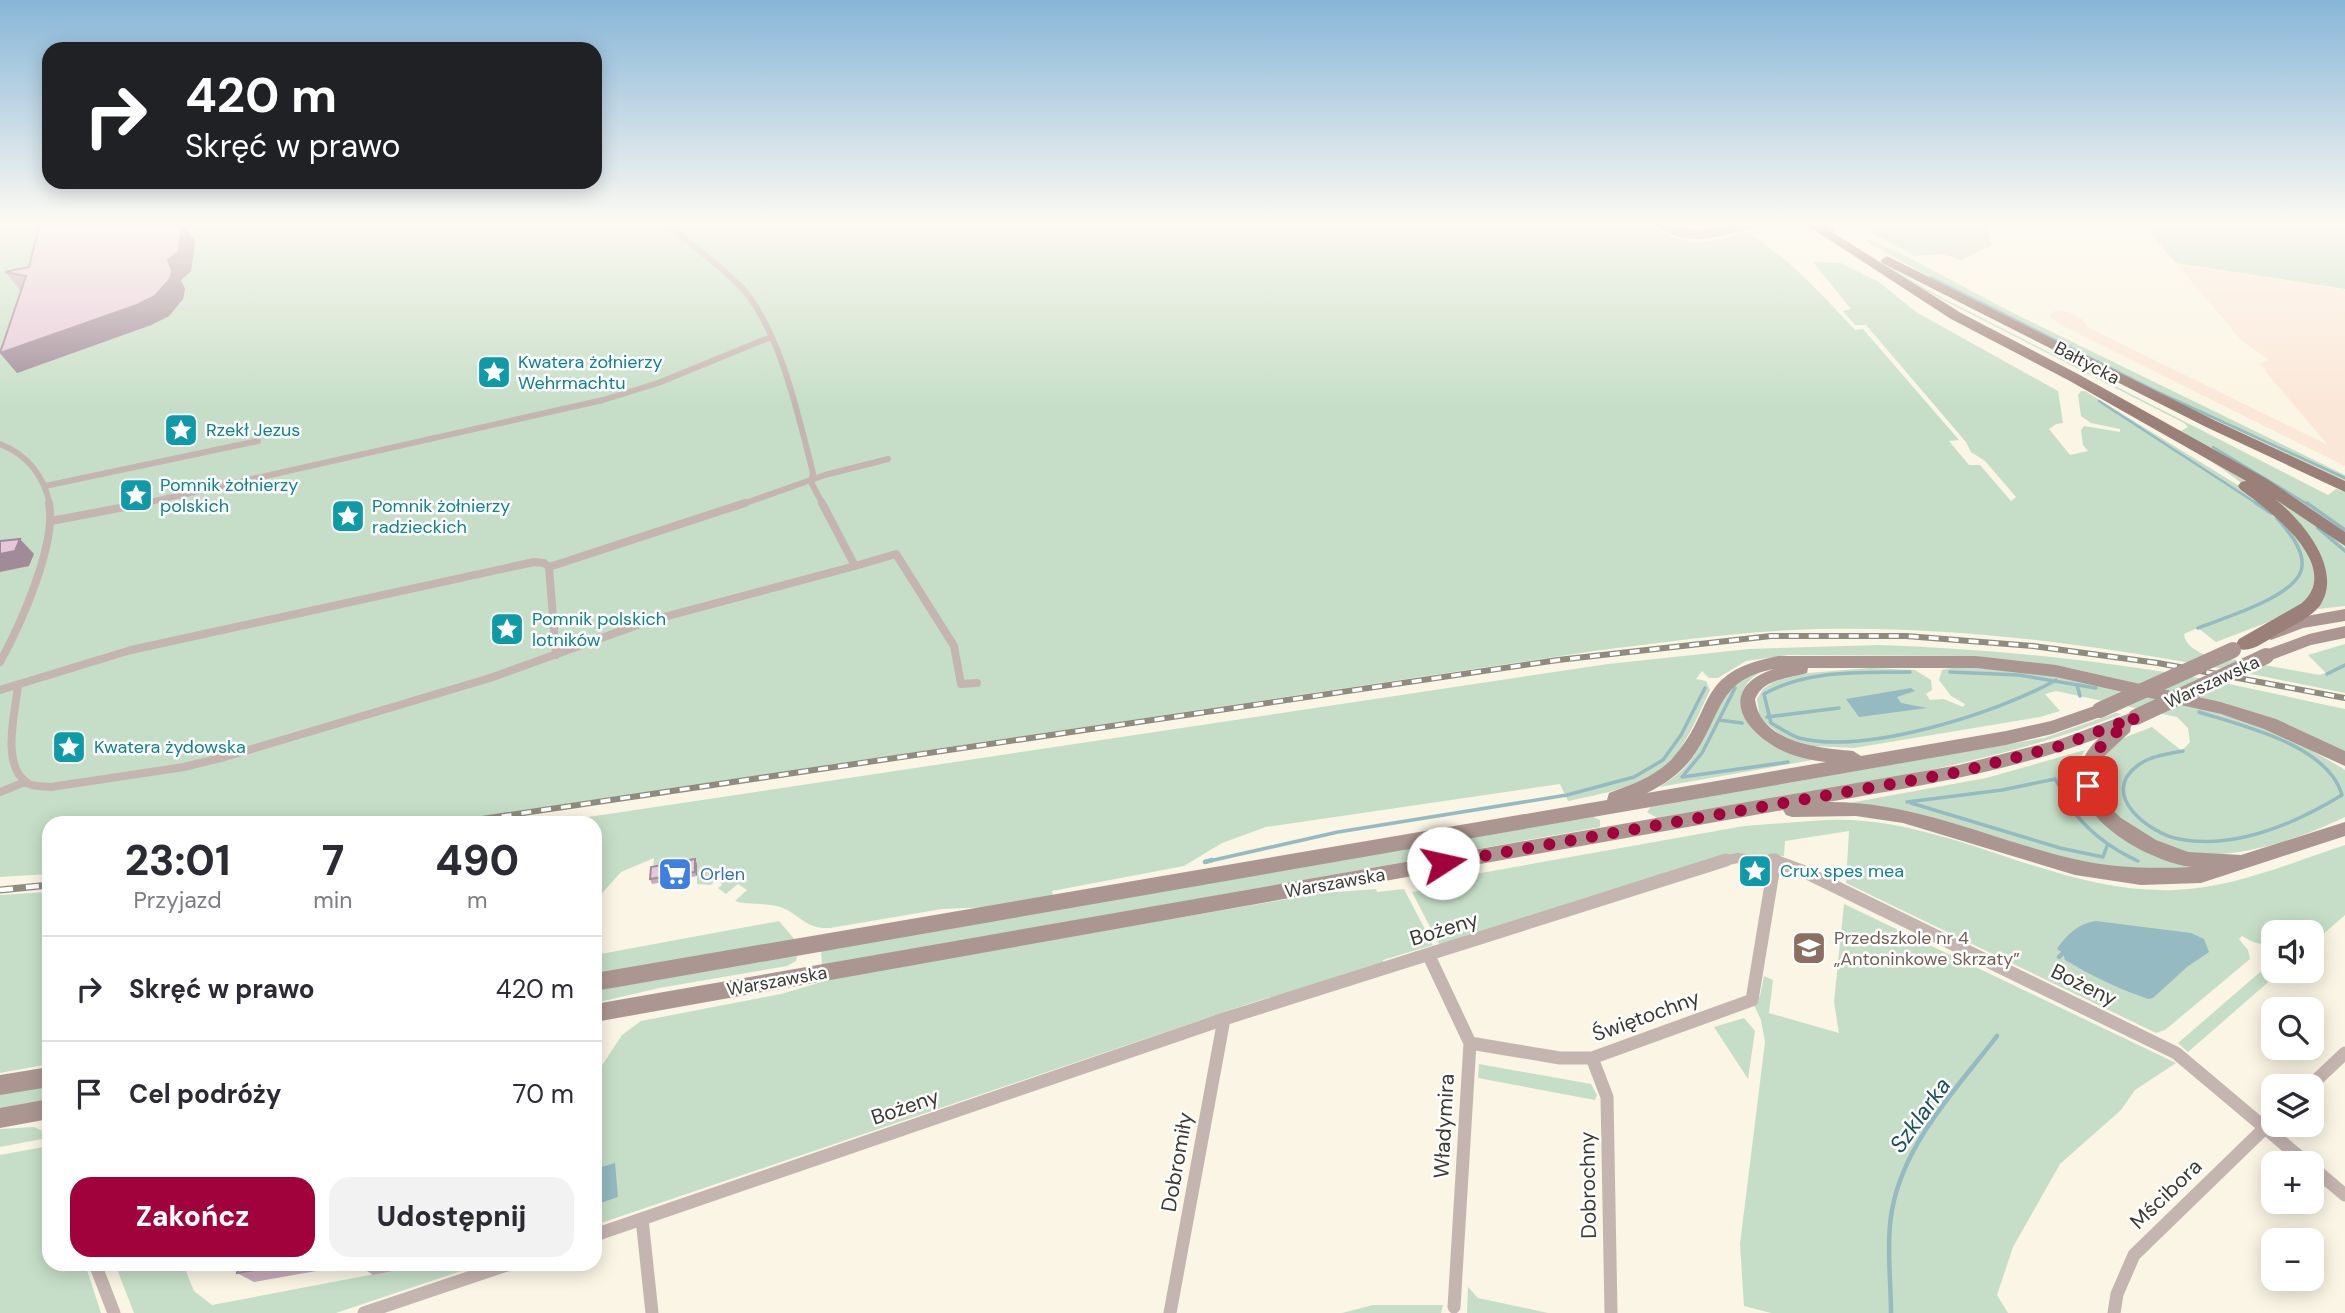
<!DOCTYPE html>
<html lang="pl">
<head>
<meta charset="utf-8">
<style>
  :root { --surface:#fff; --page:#f2f2f3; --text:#2b2b33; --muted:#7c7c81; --line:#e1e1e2; --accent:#a1023b }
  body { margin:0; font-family:"DM Sans",sans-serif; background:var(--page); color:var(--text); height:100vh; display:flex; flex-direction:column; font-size:26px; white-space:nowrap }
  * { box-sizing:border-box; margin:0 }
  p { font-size:23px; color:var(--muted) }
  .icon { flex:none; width:38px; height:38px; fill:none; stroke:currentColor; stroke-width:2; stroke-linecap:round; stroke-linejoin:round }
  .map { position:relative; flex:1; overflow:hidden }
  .sheet { position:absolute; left:42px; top:816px; width:560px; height:455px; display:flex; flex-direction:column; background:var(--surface); border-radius:21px; box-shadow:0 4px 18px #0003 }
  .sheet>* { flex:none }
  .hud { position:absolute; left:42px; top:42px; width:560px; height:147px; border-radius:21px; box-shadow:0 4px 18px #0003; background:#202124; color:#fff; overflow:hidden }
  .buttons { position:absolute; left:2261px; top:920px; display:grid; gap:14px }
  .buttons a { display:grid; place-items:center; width:63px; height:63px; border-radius:14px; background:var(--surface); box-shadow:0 4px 18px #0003; font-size:35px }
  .pin { position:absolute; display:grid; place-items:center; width:60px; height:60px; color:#fff; margin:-30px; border-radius:14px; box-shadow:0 4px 10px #0006 }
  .me { position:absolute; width:77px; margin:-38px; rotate:80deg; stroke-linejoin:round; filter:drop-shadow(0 0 5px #0008) }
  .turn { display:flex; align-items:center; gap:24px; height:147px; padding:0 28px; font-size:32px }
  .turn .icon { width:91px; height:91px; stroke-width:2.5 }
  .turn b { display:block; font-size:49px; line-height:60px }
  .eta { display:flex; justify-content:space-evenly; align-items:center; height:119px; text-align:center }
  .eta b { font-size:42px; font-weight:800; line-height:49px }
  .cta { display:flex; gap:14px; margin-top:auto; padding:14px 28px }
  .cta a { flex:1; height:80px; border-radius:21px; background:var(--accent); color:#fff; font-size:28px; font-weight:800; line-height:80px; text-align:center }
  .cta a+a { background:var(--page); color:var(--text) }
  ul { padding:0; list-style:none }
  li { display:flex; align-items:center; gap:21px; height:105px; padding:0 28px; border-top:2px solid var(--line) }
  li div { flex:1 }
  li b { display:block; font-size:26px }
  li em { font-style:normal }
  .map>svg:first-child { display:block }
  .industrial { fill:#fbe7d8 }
  .green { fill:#c6dec7 }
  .water { fill:#95bac1 }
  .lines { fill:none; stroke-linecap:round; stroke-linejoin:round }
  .stream-far2 { stroke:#95bac1; stroke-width:2.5 }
  .stream-far1 { stroke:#95bac1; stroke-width:3.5 }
  .stream { stroke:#95bac1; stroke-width:4.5 }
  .pedestrian-far1 { stroke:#c5b5b1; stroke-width:6 }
  .pedestrian { stroke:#c5b5b1; stroke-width:8 }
  .minor-far2 { stroke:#c5b5b1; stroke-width:9 }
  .minor-far1 { stroke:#c5b5b1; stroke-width:10 }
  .minor { stroke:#c5b5b1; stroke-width:13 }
  .secondary { fill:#ac9691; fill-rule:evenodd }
  .primary { fill:#9b8079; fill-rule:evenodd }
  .rail-far1-casing { stroke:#8f8b80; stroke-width:6 }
  .rail-casing { stroke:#8f8b80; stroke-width:7 }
  .rail-far1 { stroke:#fff; stroke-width:3.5; stroke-dasharray:10; stroke-linecap:butt }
  .rail { stroke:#fff; stroke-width:4.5; stroke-dasharray:13; stroke-linecap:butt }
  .secondary-bridge { stroke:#ac9691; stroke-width:16 }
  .wall { fill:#c6abbb }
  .shaded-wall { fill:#a18b98 }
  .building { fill:#e6c7d9; stroke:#a18b98; stroke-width:2 }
  .route { stroke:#a1023b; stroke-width:12; stroke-dasharray:0 21.6 }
  .labels { text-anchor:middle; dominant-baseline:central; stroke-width:5; stroke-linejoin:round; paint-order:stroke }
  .culture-label { font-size:18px; fill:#0d838f; stroke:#fff; text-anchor:start }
  .street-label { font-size:18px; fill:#3b3932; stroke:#fff }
  .shop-label { font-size:18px; fill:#366cbe; stroke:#fff; text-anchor:start }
  .education-label { font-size:18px; fill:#785e54; stroke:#fff; text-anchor:start }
  .near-street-label { font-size:21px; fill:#3b3932; stroke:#fff }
  .near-water-label { font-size:23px; font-style:italic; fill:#1b5059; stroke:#fff }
</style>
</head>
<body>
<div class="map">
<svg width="2345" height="1313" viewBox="0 0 2345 1313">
  <rect width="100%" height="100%" fill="#faf5e4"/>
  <path class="industrial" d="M2177 264 2345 290V466L2061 325 2049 316 2054 311 2068 312 2083 320 2087 327 2328 445 2265 371 2267 369 2258 364 2269 360 2241 340Z"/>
  <path class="green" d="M0 222H1648C1683 250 1707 242 1748 233 1790 259 1821 294 1855 330L1863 329 1959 440 1949 441 1969 465H1980L2011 501 2016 497 1985 461 1971 452 1966 442 1866 325H1855L1843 311 1851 309 1813 262 1841 263 1879 282 1916 312 2058 391 2063 423 2056 424 2049 429 2070 455 2088 451 2083 445 2081 430 2084 426 2120 432V429L2091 423 2081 416 2078 395 2081 391H2085L2257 497 2301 533 2320 580 2307 601 2271 621 2216 642 2198 628 2184 634C2185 645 2194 649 2203 654L2320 675 2326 673 2308 655 2345 644V693C2171 657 1996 625 1818 629 1745 631 1673 641 1601 650L445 822H49V874L0 877Z
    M1861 222H1985L1992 245 1961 260 1942 254 1915 256 1856 225Z
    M2141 222H2345V289L2176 263Z
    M1868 240 1898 252 2011 312 2345 475V481L2157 393 1936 281 1866 241Z
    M1889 267 1939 296 2328 495 2336 489 2345 492V534L2278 487 2176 429 2181 431 2188 427 2184 423 1910 283Z
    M2184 444 2317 524 2345 547V606L2318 609C2345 547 2225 469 2184 444Z
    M1879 645C1968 648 2057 656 2145 669 2213 679 2279 695 2345 709V753L2269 718 2225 703 2070 668 2022 661 1960 656 1788 655 1746 661 1718 678H1709L1702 671 1696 679 1706 681 1710 690C1700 711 1691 734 1677 753 1653 786 1605 793 1568 801L1560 784 1266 827 1222 843 1184 866 1052 891 1053 896 993 907 942 909 830 928C803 929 801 914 780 907 765 902 750 906 735 901L747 890 738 884 726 894 718 888 722 885 717 877 711 885 697 884V865L653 871 654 858 621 872 595 901V822H555L1608 664 1749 649Z
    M1870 668 1915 670 1931 680 1932 690 1926 694 1930 700 1944 699 1963 707 1965 704 1951 696 1939 680 1942 670C1994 655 2205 705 2260 727 2289 738 2318 753 2345 770V817C2299 839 2237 860 2187 853 2150 847 2078 804 2099 760 2107 741 2135 734 2152 727L2182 751 2190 742 2188 728 2177 717 2056 691 2045 694 2060 711 2040 717 1854 748 1813 746 1784 738 1760 718 1757 699 1763 689 1775 681 1808 673Z
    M1761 672C1727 690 1741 728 1771 744 1785 751 1803 754 1818 759L1659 787C1674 778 1686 769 1695 754 1715 721 1719 681 1761 672Z
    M2116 713 2122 714C1974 773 1812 790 1657 818L1647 812 1651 807 2044 738Z
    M2085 750C2055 793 2122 843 2157 857 2172 863 2188 865 2204 868 2082 888 1969 815 1849 803L1986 778Z
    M1593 817 1600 820V827L822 966 821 949Z
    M1825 820C1947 814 2053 895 2175 890 2232 888 2291 863 2345 845V915L2312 944V933L2285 930 2273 933V940C2262 948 2253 942 2242 936L2239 939 2248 950 2250 959 2165 1030 2156 1033 1846 883 1849 831 1785 841 1784 856 1734 854 1441 948 1412 892 1424 890 1423 885 1442 880 1744 826Z
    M1376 889 1377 892 1404 889 1433 945 1383 960 1384 964 1251 1003 595 1225V1076L622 1035 641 1021 781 994 835 978 1032 943 1323 893Z
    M49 892V1064L0 1073V895Z
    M1844 904 2176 1063 2135 1090 2121 1110 2060 1164 2013 1247 1997 1295 2008 1313H1771L1744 1306 1740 1244 1765 1042 1761 1020 1754 1005 1760 996 1764 976 1773 980 1769 1013 1839 1033 1834 1002Z
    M779 921 796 941 595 976V955Z
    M797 956 796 961 787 966 659 988 595 1003V989Z
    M2273 961V971H2281L2188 1052 2178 1043Z
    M1744 1018 1755 1031 1748 1079 1714 1027Z
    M1479 1064 1591 1084 1597 1095 1595 1100 1478 1078Z
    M49 1084V1102L0 1111V1093Z
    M34 1127 45 1132 47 1138 0 1147V1129Z
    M49 1146V1264H85L101 1313H0V1155Z
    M115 1264H183L194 1291 212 1305 396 1270 398 1264H482L336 1313H134Z
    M1468 1287 1478 1298 1548 1313H1467Z
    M1373 1305H1443L1441 1313H1342Z"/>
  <path class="water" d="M1911 688 1915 691 1897 697 1901 703 1927 708 1859 717 1846 699Z
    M2096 921 2191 933 2204 939 2209 952 2187 967 2153 998 2148 999C2119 989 2092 976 2065 960L2063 953 2057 949C2066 935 2079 923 2096 921Z
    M615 1163 618 1197 595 1205V1169Z"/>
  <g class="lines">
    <path class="stream-far2" d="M1931 277 2158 392 2345 478
      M2099 401 2259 505
      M2213 447 2309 505"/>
    <path class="stream-far1" d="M2256 503 2271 513
      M2307 503 2345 530
      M2318 528 2345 551
      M2198 628C2223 618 2292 598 2301 571 2307 552 2288 531 2277 518
      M1910 672C1861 673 1808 669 1764 694L1771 723C1780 728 1790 735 1799 738 1865 755 1998 713 2056 680
      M1950 672 2019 675 2096 688
      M2327 674 2345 665
      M2077 685 2080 696
      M1735 688 1702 753 1682 777 1788 762
      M1767 717 1839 708
      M1719 720 1742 723
      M2183 751C2167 754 2150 756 2137 766 2099 795 2149 833 2179 839 2235 850 2296 823 2342 795 2328 745 2243 726 2199 712
      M1907 802 2002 790 2055 779C2061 787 2063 796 2068 804 2086 830 2109 848 2138 861
      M1911 803 2060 848 2103 857 2107 846
      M1205 862 1338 832 1567 795 1634 777 1663 760 1681 735 1705 688"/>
    <path class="stream" d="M1205 862 1212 860
      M2059 957 2063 953
      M1891 1313C1891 1280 1886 1243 1892 1210 1904 1143 1957 1088 1997 1036"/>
    <path class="pedestrian-far1" d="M664 222C690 244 719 264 742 288 780 330 799 418 813 473L811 482 823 505
      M0 444C28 455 44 476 50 505
      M45 486 258 441
      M137 505 603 400 658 383 771 337
      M740 505 825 475 888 459"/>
    <path class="pedestrian" d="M51 521 146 503
      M855 566 896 554 954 646 961 684 977 683
      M549 567 745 503
      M0 662C20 626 57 544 49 503
      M18 686C15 713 0 768 29 784 35 787 45 786 51 787L184 767 225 757 490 678 649 621 855 566 822 503
      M0 690 131 650 534 562 544 563 549 567 556 655
      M0 792 25 782"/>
    <path class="minor-far2" d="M1660 222C1688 245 1724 231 1756 222
      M1824 222 1830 230"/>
    <path class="minor-far1" d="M1717 862 1738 858 1779 862"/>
    <path class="minor" d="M1772 860 1805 872 2176 1053 2308 1164
      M1429 956 1470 1043 1454 1307
      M1470 1043 1560 1058H1592L1752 1000 1775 860
      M1592 1058 1607 1097 1611 1313
      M2309 1087 2345 1053
      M2312 1167 2345 1195
      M642 1219 652 1313
      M595 1235 1224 1019 1726 860
      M95 1264 114 1313
      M364 1313 510 1264
      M1170 1313 1224 1019
      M2114 1313 2117 1294 2134 1255 2273 1120"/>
    <path class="secondary" d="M2345 609V621L2303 628 2271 640 2263 634 2266 630 2301 617Z
      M2345 626V638L2311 645 2266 662 2258 656 2260 652 2309 634Z
      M1778 656H1976L2056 665 2221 702 2276 719 2345 751V766L2264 729 2221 714 2056 677 1976 668H1808L1807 673C1788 679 1764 678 1755 699 1760 743 1819 748 1853 751L1861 756 2006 731 2051 721 2100 704 2106 705 2108 710 2106 715 2052 734 2006 745 595 991V973L1607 800 1609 793C1631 785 1654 777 1671 760 1718 709 1692 673 1778 656ZM1774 669C1727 684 1733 719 1769 743 1786 755 1806 760 1826 762L1647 793C1667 783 1684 771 1696 752 1723 711 1718 680 1774 669Z
      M2136 711 2142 712 2144 717 2142 722 2131 726 2130 732 2099 761 2095 778 2098 792 2106 804 2121 818 2156 840 2188 852 2241 855 2345 822V836L2201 883 2141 885 2075 875 1903 823 1856 816 1792 817 1786 815 1783 810 595 1022V1004L1959 765 2058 740ZM2099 738C2036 797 2138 860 2192 867 2152 869 2113 868 2074 859 1992 840 1914 801 1828 802 1920 786 2012 771 2099 738Z
      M49 1067V1087L0 1095V1075Z
      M49 1099V1119L0 1128V1108Z"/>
    <path class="primary" d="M1802 222H1816L1961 313 2078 374 2267 479 2345 532V546L2275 499C2303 521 2345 571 2319 607 2308 619 2292 626 2278 634 2267 640 2252 653 2239 649L2236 644 2239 639 2302 603C2344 566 2268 509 2241 490L2238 486 2241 482 2246 481 2068 380 1951 319Z
      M1887 256 2216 421 2345 481V492L2206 427 1882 263 1881 260Z"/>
    <g class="rail-far1-casing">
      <path id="rail-far1" d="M462 822 1558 660 1771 636H1906L2033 646 2158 663 2345 698"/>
    </g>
    <g class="rail-casing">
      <path id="rail" d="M0 890 49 885"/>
    </g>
    <use href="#rail-far1" class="rail-far1"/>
    <use href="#rail" class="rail"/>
    <path class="secondary-bridge" d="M2100 710 2233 650
      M2136 717 2266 656"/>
  </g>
  <path class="wall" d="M195 241 191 271 181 280 185 289 183 299 169 316 151 325 17 373 0 353 21 291 5 272Z
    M695 859 697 864V876L652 884 650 879Z
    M240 1264H356L254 1282 237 1273Z
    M358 1264H398L397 1270 373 1275 358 1265Z"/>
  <path class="shaded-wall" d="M182 222 195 241 191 271 181 280 185 289 183 299 169 316 151 325 17 373 0 353 168 260Z
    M20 539 34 554 29 566 0 572V554Z
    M695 859 697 864V876L695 872Z
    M387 1264H398L397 1270Z"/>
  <path class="building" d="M40 222H182L179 251 168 260 172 270 170 279 155 296 137 305 0 353 26 276 5 272 29 267Z
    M20 539 15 551 0 554V541Z
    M695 859V872L650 879 651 867Z
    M240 1264H288L237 1273Z"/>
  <linearGradient id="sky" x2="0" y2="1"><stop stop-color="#87b6d8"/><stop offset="0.55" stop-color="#fdfaf3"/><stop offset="1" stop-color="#fdfaf3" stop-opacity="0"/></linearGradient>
  <rect width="2345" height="406" fill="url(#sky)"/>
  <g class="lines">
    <path class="route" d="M1443 863 1959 772 2060 746 2136 717C2113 736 2083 752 2088 786"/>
  </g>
  <defs>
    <g id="sight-square" transform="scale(1.75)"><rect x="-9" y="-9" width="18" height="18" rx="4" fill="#0f9aa8" stroke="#fff"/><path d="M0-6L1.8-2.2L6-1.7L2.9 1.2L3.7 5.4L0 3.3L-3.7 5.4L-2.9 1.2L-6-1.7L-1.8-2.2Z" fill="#fff"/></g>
    <g id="supermarket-square" transform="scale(1.75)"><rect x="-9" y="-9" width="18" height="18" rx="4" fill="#3f7fe0" stroke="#fff"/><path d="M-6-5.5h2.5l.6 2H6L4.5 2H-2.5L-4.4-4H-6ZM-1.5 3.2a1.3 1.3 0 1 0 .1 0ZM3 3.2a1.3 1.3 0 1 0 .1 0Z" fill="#fff"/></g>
    <g id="school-square" transform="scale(1.75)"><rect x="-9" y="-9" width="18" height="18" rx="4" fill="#8d6e63" stroke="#fff"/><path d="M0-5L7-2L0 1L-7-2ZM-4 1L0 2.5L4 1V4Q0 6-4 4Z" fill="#fff"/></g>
  </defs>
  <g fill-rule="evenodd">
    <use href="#sight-square" x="494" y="372"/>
    <use href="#sight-square" x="181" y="430"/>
    <use href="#sight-square" x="136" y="495"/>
    <use href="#sight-square" x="348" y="516"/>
    <use href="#sight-square" x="507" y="629"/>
    <use href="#sight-square" x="69" y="747"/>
    <use href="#sight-square" x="1755" y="871"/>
    <use href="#supermarket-square" x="675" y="874"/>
    <use href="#school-square" x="1809" y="948"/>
  </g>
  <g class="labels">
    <g class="culture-label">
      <text x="518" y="362">Kwatera żołnierzy<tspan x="518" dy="21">Wehrmachtu</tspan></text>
      <text x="206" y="430">Rzekł Jezus</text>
      <text x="160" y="485">Pomnik żołnierzy<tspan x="160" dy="21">polskich</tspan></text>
      <text x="372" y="506">Pomnik żołnierzy<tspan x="372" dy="21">radzieckich</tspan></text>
      <text x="532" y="619">Pomnik polskich<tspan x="532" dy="21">lotników</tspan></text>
      <text x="94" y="747">Kwatera żydowska</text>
      <text x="1780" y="871">Crux spes mea</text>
    </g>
    <g class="street-label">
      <text transform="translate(2087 363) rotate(28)">Bałtycka</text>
      <text transform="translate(2212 682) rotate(-25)">Warszawska</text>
      <text transform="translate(1335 883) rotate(-10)">Warszawska</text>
      <text transform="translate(777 981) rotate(-10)">Warszawska</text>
    </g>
    <g class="shop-label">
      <text x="700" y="874">Orlen</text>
    </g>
    <g class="education-label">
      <text x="1834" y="938">Przedszkole nr 4<tspan x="1834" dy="21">„Antoninkowe Skrzaty”</tspan></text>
    </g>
    <g class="near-street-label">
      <text transform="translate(1444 929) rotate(-17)">Bożeny</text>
      <text transform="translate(2084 985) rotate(26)">Bożeny</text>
      <text transform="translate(1646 1016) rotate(-20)">Świętochny</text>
      <text transform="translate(905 1107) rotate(-19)">Bożeny</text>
      <text transform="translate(1444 1126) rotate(-87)">Władymira</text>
      <text transform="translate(1177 1162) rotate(-80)">Dobromiły</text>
      <text transform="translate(1588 1185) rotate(-91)">Dobrochny</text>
      <text transform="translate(2166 1194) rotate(-44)">Mścibora</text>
    </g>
    <g class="near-water-label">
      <text transform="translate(1920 1115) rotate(-54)">Szklarka</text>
    </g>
  </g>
</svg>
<div class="buttons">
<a><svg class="icon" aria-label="sound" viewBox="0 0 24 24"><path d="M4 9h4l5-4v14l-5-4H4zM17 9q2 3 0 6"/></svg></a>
<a><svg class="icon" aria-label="search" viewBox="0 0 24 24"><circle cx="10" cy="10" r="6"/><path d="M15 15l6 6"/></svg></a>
<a><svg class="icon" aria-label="layers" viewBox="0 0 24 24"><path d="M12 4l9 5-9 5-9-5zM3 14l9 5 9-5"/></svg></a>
<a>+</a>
<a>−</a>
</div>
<div class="pin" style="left:2088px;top:786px;background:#d93025"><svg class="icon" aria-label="arrive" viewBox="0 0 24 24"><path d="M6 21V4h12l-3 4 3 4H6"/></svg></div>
<svg class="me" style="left:1443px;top:863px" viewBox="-20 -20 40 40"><circle r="19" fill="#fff"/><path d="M0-13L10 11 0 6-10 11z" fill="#a1023b"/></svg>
<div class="hud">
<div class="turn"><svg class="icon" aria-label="right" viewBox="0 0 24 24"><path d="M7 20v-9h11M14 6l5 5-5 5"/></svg><div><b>420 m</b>Skręć w prawo</div></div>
</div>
<section class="sheet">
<div class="eta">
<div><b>23:01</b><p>Przyjazd</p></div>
<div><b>7</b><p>min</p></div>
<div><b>490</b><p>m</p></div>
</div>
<ul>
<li><svg class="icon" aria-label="right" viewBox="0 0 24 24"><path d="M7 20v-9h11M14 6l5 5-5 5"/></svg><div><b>Skręć w prawo</b></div><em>420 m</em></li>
<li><svg class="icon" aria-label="arrive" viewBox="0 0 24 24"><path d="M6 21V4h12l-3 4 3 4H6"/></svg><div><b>Cel podróży</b></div><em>70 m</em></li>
</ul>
<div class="cta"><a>Zakończ</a><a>Udostępnij</a></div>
</section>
</div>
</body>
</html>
